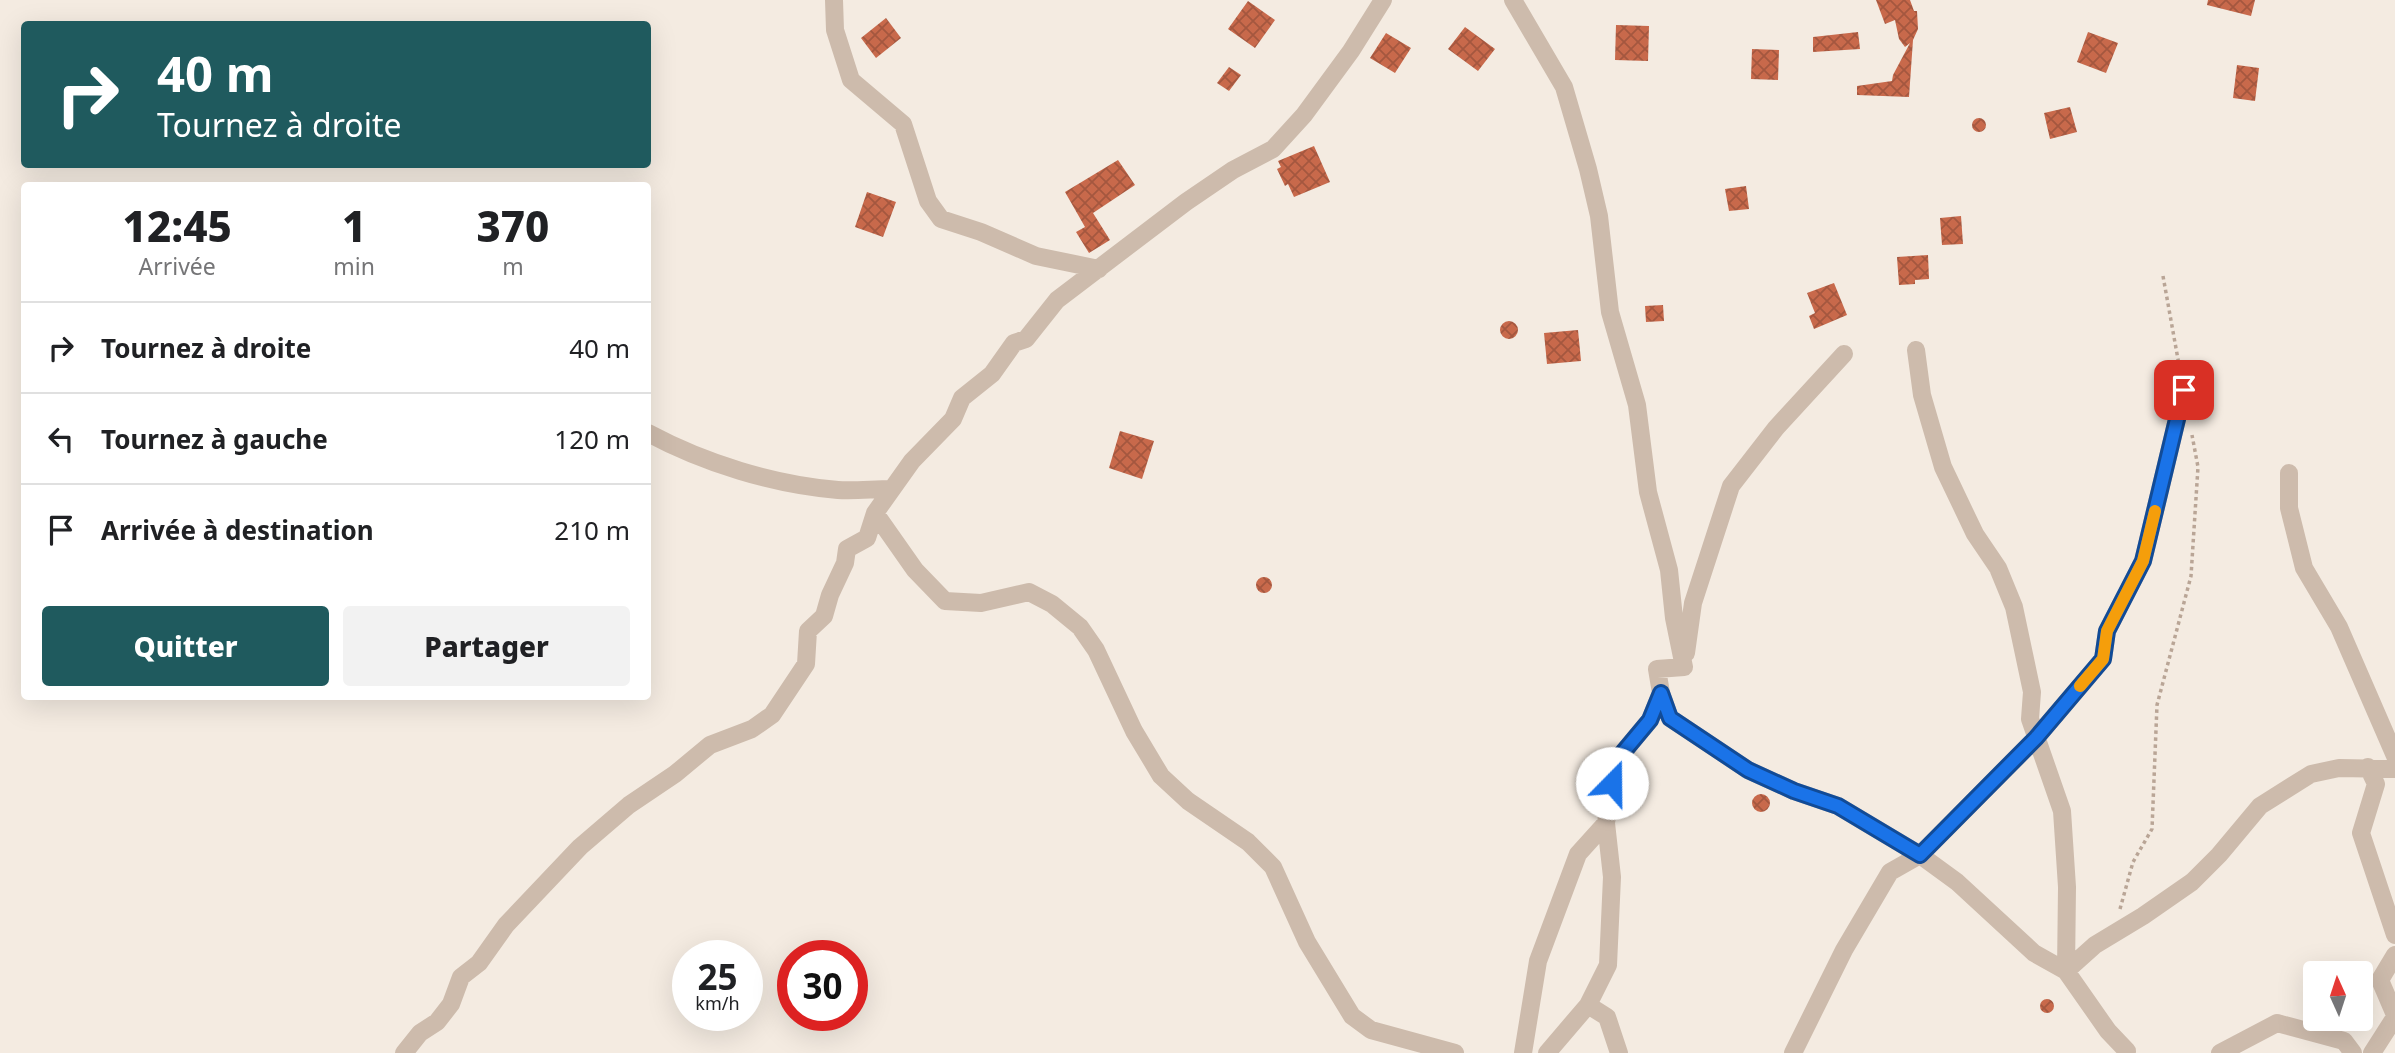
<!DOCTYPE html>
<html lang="fr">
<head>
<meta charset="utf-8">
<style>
  :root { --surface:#fff; --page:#f2f2f2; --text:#202124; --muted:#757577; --line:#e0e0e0; --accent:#1f5a5e }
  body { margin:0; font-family:"Noto Sans",sans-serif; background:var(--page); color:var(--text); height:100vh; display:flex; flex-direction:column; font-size:26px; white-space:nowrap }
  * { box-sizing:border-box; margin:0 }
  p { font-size:23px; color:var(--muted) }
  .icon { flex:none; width:38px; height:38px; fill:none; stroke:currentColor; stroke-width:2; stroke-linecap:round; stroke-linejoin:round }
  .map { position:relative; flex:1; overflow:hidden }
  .side { position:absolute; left:21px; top:182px; width:630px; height:518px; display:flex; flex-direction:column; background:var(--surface); border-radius:7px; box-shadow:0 7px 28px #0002 }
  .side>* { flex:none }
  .top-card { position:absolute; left:21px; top:21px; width:630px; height:147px; border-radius:7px; box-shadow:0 7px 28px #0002; background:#1f5a5e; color:#fff; overflow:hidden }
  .needle { width:46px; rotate:357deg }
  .controls { position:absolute; left:2303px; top:961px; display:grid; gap:14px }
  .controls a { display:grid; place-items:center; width:70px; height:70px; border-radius:7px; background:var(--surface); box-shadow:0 7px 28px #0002; font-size:35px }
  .speed { position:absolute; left:672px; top:940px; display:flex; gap:14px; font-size:35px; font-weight:700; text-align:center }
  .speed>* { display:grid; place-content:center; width:91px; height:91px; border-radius:50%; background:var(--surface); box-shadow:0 7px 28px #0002; line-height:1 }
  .speed small { font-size:18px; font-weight:400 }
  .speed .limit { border:10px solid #d22; background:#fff; color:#111 }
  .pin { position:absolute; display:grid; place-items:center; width:60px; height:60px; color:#fff; margin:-30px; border-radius:14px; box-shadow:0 4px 10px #0006 }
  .me { position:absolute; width:77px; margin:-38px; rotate:22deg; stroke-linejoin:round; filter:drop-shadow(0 0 5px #0008) }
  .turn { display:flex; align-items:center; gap:24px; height:147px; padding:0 21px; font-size:32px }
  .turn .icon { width:91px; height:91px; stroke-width:2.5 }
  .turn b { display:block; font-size:49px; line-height:60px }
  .eta { display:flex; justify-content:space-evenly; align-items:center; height:119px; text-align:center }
  .eta b { font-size:42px; font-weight:800; line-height:49px }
  .cta { display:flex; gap:14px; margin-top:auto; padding:14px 21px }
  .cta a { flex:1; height:80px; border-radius:7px; background:var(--accent); color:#fff; font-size:28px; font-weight:800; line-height:80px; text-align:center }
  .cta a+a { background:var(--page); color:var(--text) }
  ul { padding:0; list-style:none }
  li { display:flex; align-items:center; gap:21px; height:91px; padding:0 21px; border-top:2px solid var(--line) }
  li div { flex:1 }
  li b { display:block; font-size:26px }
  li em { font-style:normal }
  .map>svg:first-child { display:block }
  .building { fill:url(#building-cross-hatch) }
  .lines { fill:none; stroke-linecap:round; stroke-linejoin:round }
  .path { stroke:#b9a596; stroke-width:3.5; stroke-dasharray:3.5 3.5; stroke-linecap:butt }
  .minor { stroke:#cdbbac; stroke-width:18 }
  .route-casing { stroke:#114b97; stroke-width:18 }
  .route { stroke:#1a73e8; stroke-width:12 }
  .slow { stroke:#f59e0b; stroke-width:12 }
</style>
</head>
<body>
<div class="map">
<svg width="2395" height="1053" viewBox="0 0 2395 1053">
  <defs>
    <pattern id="building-cross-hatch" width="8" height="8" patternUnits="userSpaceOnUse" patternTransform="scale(1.75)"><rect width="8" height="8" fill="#c8694b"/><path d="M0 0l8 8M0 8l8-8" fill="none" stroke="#a4573f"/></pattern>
  </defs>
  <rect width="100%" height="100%" fill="#f4ebe1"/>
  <path class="building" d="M1876 0H1910L1914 11H1917L1918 29 1913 40 1909 97 1857 95V86L1892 81 1893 75 1910 43 1905 47 1899 39 1895 20 1885 24Z
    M2208 0H2255L2251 16 2207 5Z
    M1248 1 1275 20 1255 48 1228 29Z
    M886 18 901 38 876 58 861 38Z
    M1616 25 1649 26 1648 61 1615 60Z
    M1465 27 1495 49 1478 71 1448 49Z
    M1858 32 1860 49 1813 52V37Z
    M2088 32 2118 43 2106 73 2077 62Z
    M1386 33 1411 48 1395 73 1370 58Z
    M1752 49 1779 50 1778 80 1751 79Z
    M2237 65 2259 68 2255 101 2233 98Z
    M1229 67 1241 75 1229 91 1217 83Z
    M2070 107 2077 132 2050 139 2044 113Z
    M1972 125a7 7 0 1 1 14 0a7 7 0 1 1-14 0Z
    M1314 146 1330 182 1294 197 1288 184 1285 186 1277 169 1281 167 1278 161Z
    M1118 160 1135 185 1093 213 1110 240 1089 253 1076 232 1085 227 1065 192Z
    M1746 186 1749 209 1729 211 1725 189Z
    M867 192 896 202 883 237 855 227Z
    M1961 216 1963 244 1942 245 1940 218Z
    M1928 255 1929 279 1915 280V284L1899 285 1897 257Z
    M1834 283 1847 315 1814 329 1809 316 1815 313 1807 293Z
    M1663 305 1664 321 1646 322 1645 306Z
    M1500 330a9 9 0 1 1 18 0a9 9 0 1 1-18 0Z
    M1578 330 1581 361 1547 364 1544 333Z
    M1120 431 1154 441 1142 479 1109 468Z
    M1256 585a8 8 0 1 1 16 0a8 8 0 1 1-16 0Z
    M1752 803a9 9 0 1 1 18 0a9 9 0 1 1-18 0Z
    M2040 1006a7 7 0 1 1 14 0a7 7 0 1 1-14 0Z"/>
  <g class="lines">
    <path class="path" d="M2163 276 2181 376
      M2120 909 2133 862 2152 829 2157 705 2191 576 2198 467 2192 435"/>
    <path class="minor" d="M834 0 835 30 851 80 903 124 928 201 941 219 981 232 1036 256 1099 269
      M1513 0 1564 87 1588 169 1599 216 1610 312 1637 405 1648 492 1669 570 1674 618 1684 667 1657 669 1661 693 1650 720 1615 762 1606 823 1612 877 1608 965 1588 1005 1547 1053
      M1916 350 1922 395 1943 467 1975 534 1998 568 2014 607 2032 692 2030 719 2062 811 2067 887 2066 971 2108 1031 2127 1051
      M648 433C704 463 774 485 838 490 855 491 874 489 891 489
      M2289 473V508L2304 568 2339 627 2395 756
      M875 513 915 570 945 601 981 603 1029 592 1052 604 1080 627 1096 650 1134 731 1161 776 1188 801 1248 842 1273 867 1307 942 1352 1016 1371 1030 1455 1053
      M1686 653 1693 603 1731 486 1776 428 1844 354
      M1661 693 1670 718 1748 770 1794 791 1838 806 1920 855 1957 882 2034 953 2066 971 2095 945 2143 916 2192 882 2219 855 2260 806 2311 774 2339 768 2395 769
      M2368 767 2376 784 2361 833 2395 935
      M2395 955 2380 980 2395 1015
      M1588 1005 1607 1017 1619 1053
      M404 1053 420 1033 437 1022 451 1004 461 977 479 963 506 925 580 847 629 805 675 774 710 745 752 729 772 715 806 664 808 631 824 616 830 595 845 563 847 549 867 538 875 513 912 461 953 419 962 398 992 374 1014 343 1026 339 1057 300 1186 202 1233 170 1273 149 1304 115 1351 51 1383 0
      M1523 1053 1538 961 1578 854 1606 823
      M1793 1053 1844 950 1890 872 1920 855 2036 738 2103 659 2107 631 2143 561 2184 390
      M2220 1053 2277 1023 2344 1041 2353 1053
      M2372 1053 2395 1017"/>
  </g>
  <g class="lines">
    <g class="route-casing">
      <path id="route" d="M1612 783 1615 762 1650 720 1661 693 1670 718 1748 770 1794 791 1838 806 1920 855 2036 738 2103 659 2107 631 2143 561 2184 390"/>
    </g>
    <use href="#route" class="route"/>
    <path class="slow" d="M2080 686 2103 659 2107 631 2143 561 2155 511"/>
  </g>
</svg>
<div class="controls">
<a><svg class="needle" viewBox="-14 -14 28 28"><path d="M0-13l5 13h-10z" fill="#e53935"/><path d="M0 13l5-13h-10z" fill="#757577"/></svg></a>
</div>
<div class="speed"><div>25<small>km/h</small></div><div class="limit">30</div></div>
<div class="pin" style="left:2184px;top:390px;background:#d93025"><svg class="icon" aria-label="arrive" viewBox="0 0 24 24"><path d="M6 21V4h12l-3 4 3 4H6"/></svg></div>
<svg class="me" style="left:1612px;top:783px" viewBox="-20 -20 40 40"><circle r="19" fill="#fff"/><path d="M0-13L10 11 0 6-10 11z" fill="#1a73e8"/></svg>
<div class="top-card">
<div class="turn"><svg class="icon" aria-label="right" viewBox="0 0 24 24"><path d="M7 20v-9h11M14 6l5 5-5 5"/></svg><div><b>40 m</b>Tournez à droite</div></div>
</div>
<section class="side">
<div class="eta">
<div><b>12:45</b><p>Arrivée</p></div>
<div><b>1</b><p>min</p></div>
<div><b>370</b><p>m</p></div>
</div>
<ul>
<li><svg class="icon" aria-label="right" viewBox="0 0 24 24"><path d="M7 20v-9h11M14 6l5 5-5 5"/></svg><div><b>Tournez à droite</b></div><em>40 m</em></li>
<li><svg class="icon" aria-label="left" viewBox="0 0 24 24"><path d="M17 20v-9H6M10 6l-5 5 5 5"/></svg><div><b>Tournez à gauche</b></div><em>120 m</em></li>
<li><svg class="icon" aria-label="arrive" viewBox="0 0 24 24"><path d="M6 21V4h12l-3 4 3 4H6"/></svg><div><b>Arrivée à destination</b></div><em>210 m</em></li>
</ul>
<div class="cta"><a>Quitter</a><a>Partager</a></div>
</section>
</div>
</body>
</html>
